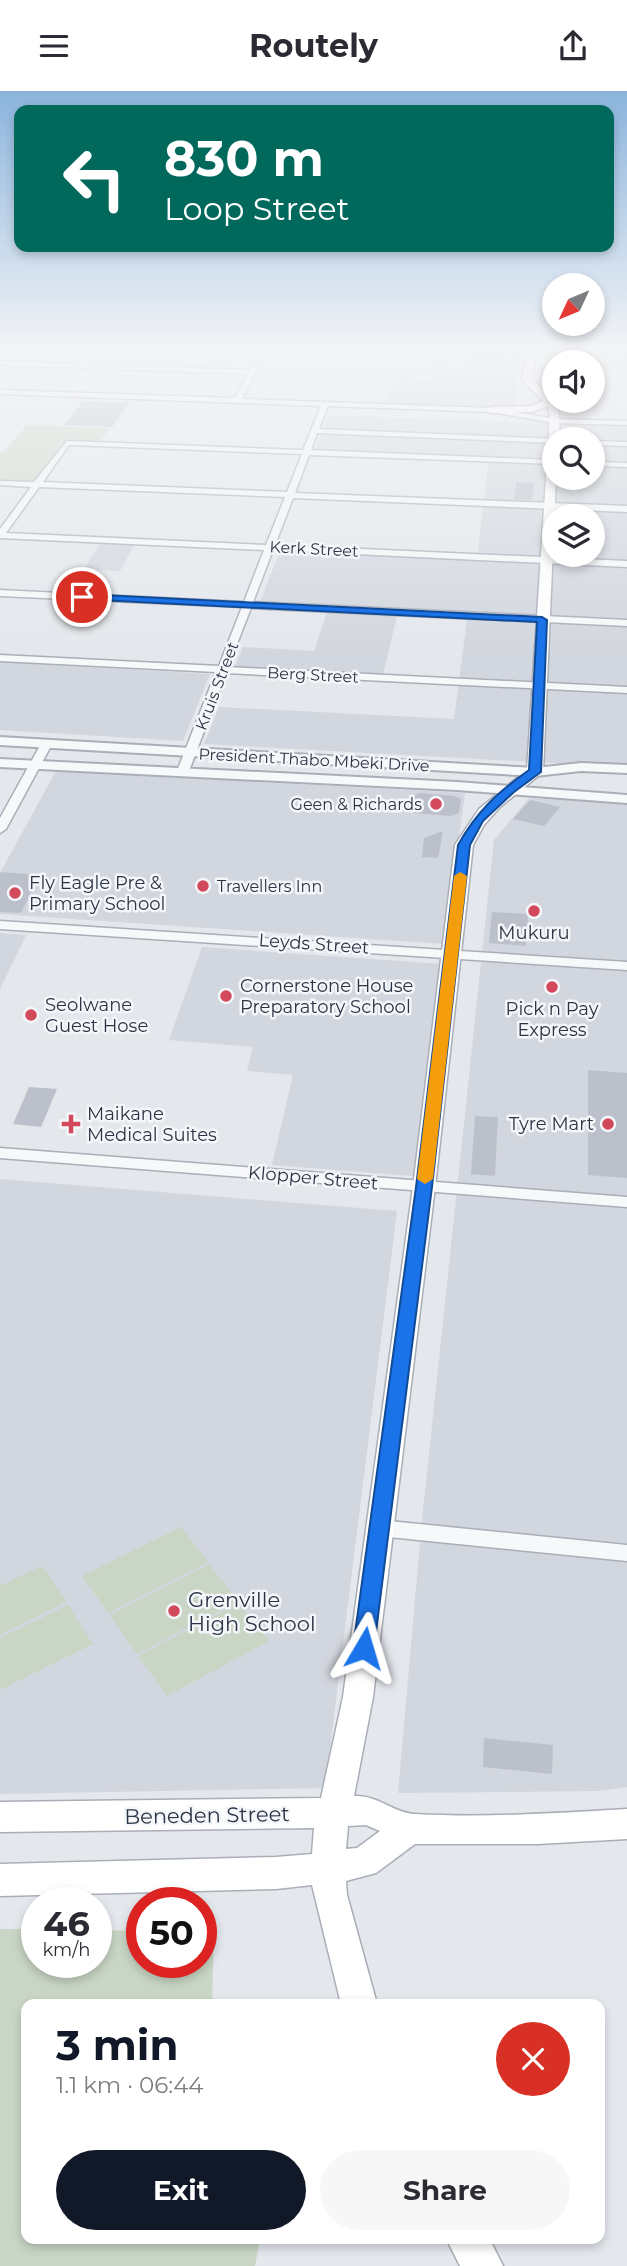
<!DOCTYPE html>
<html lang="en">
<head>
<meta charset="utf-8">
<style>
  :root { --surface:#fff; --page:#f7f7f7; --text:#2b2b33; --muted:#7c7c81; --accent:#111827 }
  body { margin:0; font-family:Montserrat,sans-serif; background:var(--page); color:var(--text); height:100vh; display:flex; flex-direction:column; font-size:26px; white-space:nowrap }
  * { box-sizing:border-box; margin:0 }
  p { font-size:23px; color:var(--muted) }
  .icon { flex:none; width:38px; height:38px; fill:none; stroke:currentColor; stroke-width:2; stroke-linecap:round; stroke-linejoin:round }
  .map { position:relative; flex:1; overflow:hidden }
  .details { position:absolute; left:21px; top:1908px; width:584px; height:245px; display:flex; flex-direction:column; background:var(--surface); border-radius:14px; box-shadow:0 4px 10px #0003 }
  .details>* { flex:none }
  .guide { position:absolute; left:14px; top:14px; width:600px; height:147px; border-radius:14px; box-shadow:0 4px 10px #0003; background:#00695c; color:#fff; overflow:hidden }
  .needle { width:46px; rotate:226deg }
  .controls { position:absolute; left:542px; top:182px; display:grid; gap:14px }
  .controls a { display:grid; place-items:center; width:63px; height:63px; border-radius:50%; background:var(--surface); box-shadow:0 4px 10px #0003; font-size:35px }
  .speed { position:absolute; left:21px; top:1796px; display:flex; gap:14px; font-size:35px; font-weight:700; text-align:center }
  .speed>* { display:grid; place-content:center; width:91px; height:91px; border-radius:50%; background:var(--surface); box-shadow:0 4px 10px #0003; line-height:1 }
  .speed small { font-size:18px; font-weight:400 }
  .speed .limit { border:10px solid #d22; background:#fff; color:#111 }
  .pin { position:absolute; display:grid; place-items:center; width:60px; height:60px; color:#fff; margin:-30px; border:4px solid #fff; border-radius:50%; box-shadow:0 2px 7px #0007 }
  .me { position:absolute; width:77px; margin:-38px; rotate:7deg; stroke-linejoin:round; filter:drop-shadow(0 0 5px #0008) }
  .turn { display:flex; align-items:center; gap:24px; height:147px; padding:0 35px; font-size:32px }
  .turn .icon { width:91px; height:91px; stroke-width:2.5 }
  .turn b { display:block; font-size:49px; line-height:60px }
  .round { display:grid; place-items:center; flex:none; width:74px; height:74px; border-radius:37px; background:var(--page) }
  .headline { display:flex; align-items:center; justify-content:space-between; height:119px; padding:0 35px }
  h1 { font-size:42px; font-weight:700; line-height:52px; color:var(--accent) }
  .primary-button { display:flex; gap:14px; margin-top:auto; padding:14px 35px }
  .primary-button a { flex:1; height:80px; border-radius:42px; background:var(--accent); color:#fff; font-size:28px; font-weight:700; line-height:80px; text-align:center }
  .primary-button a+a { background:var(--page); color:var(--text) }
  header { display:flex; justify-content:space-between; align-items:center; height:91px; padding:0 35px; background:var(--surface); font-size:32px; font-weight:700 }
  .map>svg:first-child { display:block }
  .built { fill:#d2d6de; fill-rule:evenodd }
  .green { fill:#c9d6c5 }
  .building { fill:#bbc0ca }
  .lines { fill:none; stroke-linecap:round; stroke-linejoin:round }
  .minor-casing { stroke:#a9aeb7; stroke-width:3 }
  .tertiary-casing { stroke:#a9aeb7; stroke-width:4 }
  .secondary-casing { stroke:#a9aeb7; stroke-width:3 }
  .minor { fill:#f7f8fa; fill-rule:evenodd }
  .tertiary { fill:#f7f8fa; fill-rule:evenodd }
  .secondary { fill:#fff; fill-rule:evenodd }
  .route { fill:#1a73e8; stroke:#114b97; stroke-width:2 }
  .slow { fill:#f59e0b }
  .poi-dot { fill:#d1495b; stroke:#f4f6f9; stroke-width:2.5 }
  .labels { text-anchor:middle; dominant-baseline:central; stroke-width:5; stroke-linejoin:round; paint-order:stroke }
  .far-street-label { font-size:16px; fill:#2b3445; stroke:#f4f6f9 }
  .far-poi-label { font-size:16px; fill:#2b3445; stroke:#f4f6f9; text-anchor:end }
  .poi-label { font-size:18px; fill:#2b3445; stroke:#f4f6f9; text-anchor:start }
  .street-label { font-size:18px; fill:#2b3445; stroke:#f4f6f9 }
  .near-poi-label { font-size:21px; fill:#2b3445; stroke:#f4f6f9; text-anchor:start }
  .near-street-label { font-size:21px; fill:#2b3445; stroke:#f4f6f9 }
</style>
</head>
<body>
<header><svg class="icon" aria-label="menu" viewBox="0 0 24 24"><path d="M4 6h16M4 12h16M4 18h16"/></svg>Routely<svg class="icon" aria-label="share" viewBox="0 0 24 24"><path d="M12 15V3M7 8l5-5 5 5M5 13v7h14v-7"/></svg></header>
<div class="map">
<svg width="627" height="2175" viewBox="0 0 627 2175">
  <rect width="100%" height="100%" fill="#e4e7ec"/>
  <path class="built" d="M471 265 519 266 514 316 388 312 395 287 432 288 435 276 469 277Z
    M329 324 627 336V676L204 653 219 616 454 628 468 521 260 511 280 460 477 469 489 366 315 359ZM555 348H593V387H555ZM555 425H593V464H555Z
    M100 453 134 454 120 480 84 478Z
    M327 521 397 525 383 584 235 575 243 556 314 560Z
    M0 572V571L210 583 183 650 0 639Z
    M56 680 465 702 444 853 0 823V782Z
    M529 707 627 713V1696L598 1700 398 1702 422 1429 494 749Z
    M0 842 26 844 0 898Z
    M202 856 442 873 413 1085 272 1074 293 984 247 980 253 956 169 949Z
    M0 1088 397 1120 325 1697 0 1703Z"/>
  <path class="green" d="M548 259H627V275L593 274V271L547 272Z
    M27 334 110 337 101 349 63 352 34 390 0 389V361H4Z
    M181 1436 208 1471 108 1522 82 1485Z
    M209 1473 238 1510 137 1563 110 1524Z
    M42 1475 66 1511 0 1544V1495Z
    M239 1512 269 1550 167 1605 138 1565Z
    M68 1514 93 1553 0 1599V1547Z
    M0 1838H37V1871H96V1839L142 1840V1871H201V1841H214L212 1912 227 1913H26V2147H260L255 2175H0Z"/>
  <path class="building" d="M83 310 106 311H130L112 336 64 334Z
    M516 391 534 392 532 409 514 408Z
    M419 702 454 705 461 708 459 722 451 725 415 722 410 719 413 705Z
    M530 709 560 716 544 735 513 728Z
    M443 740 438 767 422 766 424 747Z
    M0 781 40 784 21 822 0 821Z
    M492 821 528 823 526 855 489 852Z
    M588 979 627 982V1087L588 1084Z
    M29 996 57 998 41 1036 13 1033Z
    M475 1025 498 1026 495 1085 471 1083Z
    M484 1647 553 1654 552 1683 483 1676Z"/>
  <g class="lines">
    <g class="minor-casing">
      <path id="minor" d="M261 259H267L242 308 491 317 555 328 627 330V334L555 332 491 321 328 315 319 338 557 348H555V352L317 342 311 359 555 369V373L309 364 295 402 627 415V421L293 407 275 454 627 470V476L273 459 253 511 627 529V535L251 517 228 576 627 596V602L226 582 189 680 183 683 177 680 216 581 0 570V564L219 575 242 516 0 505V499L244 511 264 459 0 447V438L31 396 0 394V390L34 391 67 350 303 359 321 315 0 303V299L235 307 248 283 0 274V270L250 279ZM69 354H70L302 363 287 401 43 391ZM39 396 285 406 266 454 6 442Z
        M341 259 534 265 531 267 344 261Z
        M593 350 627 351V355L593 354Z
        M593 371 627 372V376L593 375Z
        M42 651 52 653 6 738 0 742V727Z
        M0 830 627 871V879L0 838Z
        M0 1057 627 1106V1116L0 1067Z
        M379 1429 627 1454V1470L379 1445 372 1442 369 1437 372 1432Z"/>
    </g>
    <g class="tertiary-casing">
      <path id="tertiary" d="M0 646 535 677 581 672 627 674V682L581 680 535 685 0 654Z
        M0 668 457 691 627 704V712L457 699 0 676Z"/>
    </g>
    <g class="secondary-casing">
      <path id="secondary" d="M527 259H537L532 288C558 313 561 311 559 348H555L556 387 543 681 500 716 484 734 473 754 435 1096 373 1606 354 1705C379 1704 393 1722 415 1723 485 1727 557 1722 627 1718V1748L538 1753H415L376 1782 346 1790 347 1804 377 1913H341L312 1794 276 1798 0 1805V1773L276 1766 312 1763 314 1737 0 1741V1711L321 1707 343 1606 413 1096 455 754 479 718 527 679 550 325 548 315 532 321 491 322 486 319 491 316 531 315 543 310 522 289ZM366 1734 380 1740 357 1757 346 1758 348 1735Z
        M446 2147H489L503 2175H460Z"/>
    </g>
    <use href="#minor" class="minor"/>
    <use href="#tertiary" class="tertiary"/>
    <use href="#secondary" class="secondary"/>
  </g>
  <linearGradient id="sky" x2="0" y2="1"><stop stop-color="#8bb4dd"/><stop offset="0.46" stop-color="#f3f4f6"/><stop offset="1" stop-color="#f3f4f6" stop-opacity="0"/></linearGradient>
  <rect width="627" height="563" fill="url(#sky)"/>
  <path class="route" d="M82 503 542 526 547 529 541 681 514 701 483 730 470 754 432 1096 374 1557 371 1564 364 1566 356 1564 353 1557 416 1096 458 754C477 720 498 701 529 679L537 531 79 508V504Z"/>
  <path class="slow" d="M460 781 467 785 433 1088 425 1093 417 1088 454 785Z"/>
  <g class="poi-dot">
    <circle cx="436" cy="713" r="7"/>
    <circle cx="203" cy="795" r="7"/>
    <circle cx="15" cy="802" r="7"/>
    <circle cx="534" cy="820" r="7"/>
    <circle cx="552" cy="896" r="7"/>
    <circle cx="226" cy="905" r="7"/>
    <circle cx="31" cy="924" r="7"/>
    <path d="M67.5 1022.5h7v7h7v7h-7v7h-7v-7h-7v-7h7z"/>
    <circle cx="608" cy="1033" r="7"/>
    <circle cx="174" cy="1520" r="7"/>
  </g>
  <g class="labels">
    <g class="far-street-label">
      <text transform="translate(314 458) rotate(3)">Kerk Street</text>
      <text transform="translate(313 584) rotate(3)">Berg Street</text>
      <text transform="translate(217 595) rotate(-69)">Kruis Street</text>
      <text transform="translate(314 669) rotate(3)">President Thabo Mbeki Drive</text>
    </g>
    <g class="far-poi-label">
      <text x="422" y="713">Geen &amp; Richards</text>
      <text x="217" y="795" text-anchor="start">Travellers Inn</text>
    </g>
    <g class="poi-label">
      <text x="29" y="792">Fly Eagle Pre &amp;<tspan x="29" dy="21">Primary School</tspan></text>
      <text x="534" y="842" text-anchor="middle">Mukuru</text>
      <text x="240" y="895">Cornerstone House<tspan x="240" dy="21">Preparatory School</tspan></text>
      <text x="45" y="914">Seolwane<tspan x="45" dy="21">Guest Hose</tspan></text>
      <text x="552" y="918" text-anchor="middle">Pick n Pay<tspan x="552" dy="21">Express</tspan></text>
      <text x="87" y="1023">Maikane<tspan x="87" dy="21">Medical Suites</tspan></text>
      <text x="594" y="1033" text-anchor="end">Tyre Mart</text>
    </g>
    <g class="street-label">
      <text transform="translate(314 853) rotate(4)">Leyds Street</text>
      <text transform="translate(313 1087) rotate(5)">Klopper Street</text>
    </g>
    <g class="near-poi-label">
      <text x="188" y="1508">Grenville<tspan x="188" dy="24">High School</tspan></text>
    </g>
    <g class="near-street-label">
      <text transform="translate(207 1724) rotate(-1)">Beneden Street</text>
    </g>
  </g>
</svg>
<div class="controls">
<a><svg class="needle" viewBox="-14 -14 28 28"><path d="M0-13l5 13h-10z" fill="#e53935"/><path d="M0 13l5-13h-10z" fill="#7c7c81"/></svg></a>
<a><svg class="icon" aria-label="sound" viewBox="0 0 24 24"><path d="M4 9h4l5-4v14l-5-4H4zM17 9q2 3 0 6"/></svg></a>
<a><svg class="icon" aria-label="search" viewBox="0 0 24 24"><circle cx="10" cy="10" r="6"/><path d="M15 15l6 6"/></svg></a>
<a><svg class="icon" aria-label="layers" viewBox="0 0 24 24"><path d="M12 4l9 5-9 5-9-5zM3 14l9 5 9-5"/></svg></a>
</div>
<div class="speed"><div>46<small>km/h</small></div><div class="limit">50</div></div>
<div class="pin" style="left:82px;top:506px;background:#d93025"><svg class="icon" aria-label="arrive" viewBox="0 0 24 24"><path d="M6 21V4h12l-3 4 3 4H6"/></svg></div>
<svg class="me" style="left:364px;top:1557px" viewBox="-20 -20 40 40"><path d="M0-17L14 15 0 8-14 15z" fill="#1a73e8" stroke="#fff" stroke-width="4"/></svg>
<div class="guide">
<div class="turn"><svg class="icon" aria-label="left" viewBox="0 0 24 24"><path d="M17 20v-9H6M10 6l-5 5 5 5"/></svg><div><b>830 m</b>Loop Street</div></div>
</div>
<section class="details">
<div class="headline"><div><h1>3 min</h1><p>1.1 km · 06:44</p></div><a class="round" style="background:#d93025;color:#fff"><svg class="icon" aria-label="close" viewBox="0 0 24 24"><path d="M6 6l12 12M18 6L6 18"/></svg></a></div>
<div class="primary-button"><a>Exit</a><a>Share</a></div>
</section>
</div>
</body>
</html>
